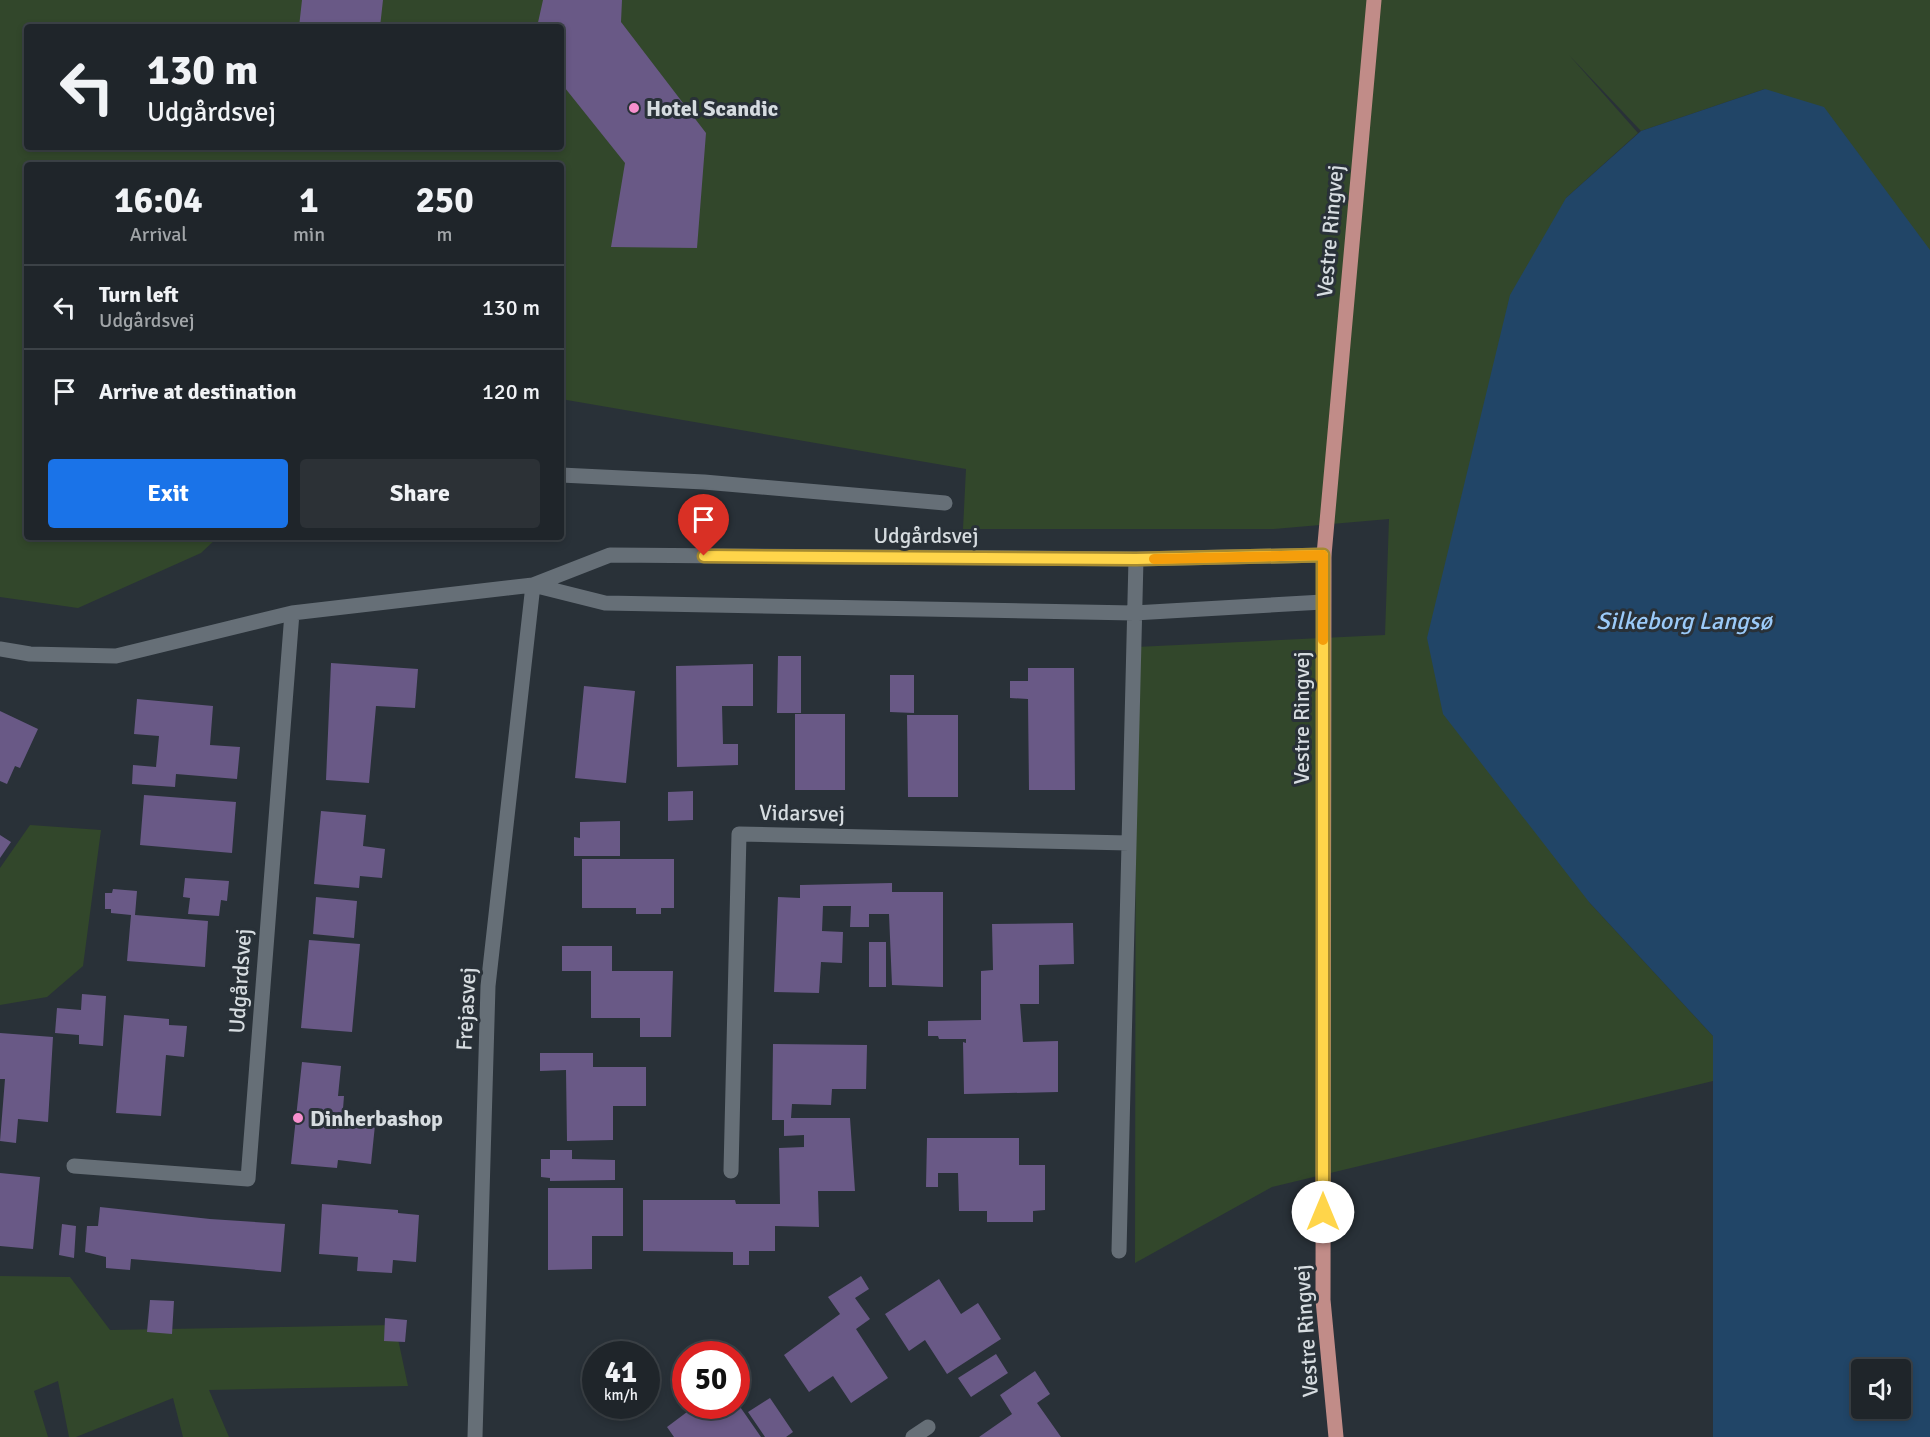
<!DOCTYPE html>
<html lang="en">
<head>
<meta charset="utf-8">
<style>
  :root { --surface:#1f252a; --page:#2c3136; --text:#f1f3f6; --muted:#a1a5a8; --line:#3c4247; --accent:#1a73e8 }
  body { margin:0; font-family:Signika,sans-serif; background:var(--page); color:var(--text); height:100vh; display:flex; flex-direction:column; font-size:22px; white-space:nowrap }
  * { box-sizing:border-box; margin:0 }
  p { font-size:20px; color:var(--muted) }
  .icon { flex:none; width:33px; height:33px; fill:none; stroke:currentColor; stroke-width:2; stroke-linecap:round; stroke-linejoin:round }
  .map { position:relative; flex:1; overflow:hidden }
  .details { position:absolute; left:24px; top:162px; width:540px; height:378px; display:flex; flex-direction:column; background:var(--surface); border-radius:6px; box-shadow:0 3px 9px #0003,0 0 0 2px var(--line) }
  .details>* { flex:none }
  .top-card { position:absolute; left:24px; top:24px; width:540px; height:126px; border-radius:6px; box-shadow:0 3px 9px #0003,0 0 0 2px var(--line); background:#1f252a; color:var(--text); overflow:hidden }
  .tools { position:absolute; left:1851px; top:1359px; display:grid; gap:12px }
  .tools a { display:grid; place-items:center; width:60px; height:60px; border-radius:6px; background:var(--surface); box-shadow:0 3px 9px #0003,0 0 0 2px var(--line); font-size:30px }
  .speed { position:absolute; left:582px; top:1341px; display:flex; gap:12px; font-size:30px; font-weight:700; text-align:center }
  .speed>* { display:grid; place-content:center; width:78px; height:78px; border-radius:50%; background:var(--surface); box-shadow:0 3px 9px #0003,0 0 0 2px var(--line); line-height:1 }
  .speed small { font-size:15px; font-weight:400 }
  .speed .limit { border:9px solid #d22; background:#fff; color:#111 }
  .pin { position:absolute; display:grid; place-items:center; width:51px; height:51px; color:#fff; margin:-62px -26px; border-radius:50% 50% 50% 0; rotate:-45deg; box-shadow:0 0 6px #0007 }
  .pin .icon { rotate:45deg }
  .me { position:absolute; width:66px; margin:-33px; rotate:0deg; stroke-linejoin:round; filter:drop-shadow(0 0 4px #0008) }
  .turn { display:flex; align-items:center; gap:21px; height:126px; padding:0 24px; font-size:27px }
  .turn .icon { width:78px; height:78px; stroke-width:2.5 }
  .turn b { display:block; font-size:42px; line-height:51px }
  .eta { display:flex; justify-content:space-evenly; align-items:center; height:102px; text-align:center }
  .eta b { font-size:36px; font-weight:700; line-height:42px }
  .action { display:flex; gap:12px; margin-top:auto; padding:12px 24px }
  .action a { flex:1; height:69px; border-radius:6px; background:var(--accent); color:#fff; font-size:24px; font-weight:700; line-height:69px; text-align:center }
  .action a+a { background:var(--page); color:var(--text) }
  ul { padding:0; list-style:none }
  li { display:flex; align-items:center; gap:18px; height:84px; padding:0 24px; border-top:2px solid var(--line) }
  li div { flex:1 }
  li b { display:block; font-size:22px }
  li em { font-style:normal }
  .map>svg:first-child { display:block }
  .green { fill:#32472b; fill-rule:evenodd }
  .water { fill:#214567; fill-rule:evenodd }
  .building { fill:#695986 }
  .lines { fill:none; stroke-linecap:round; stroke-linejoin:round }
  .minor { stroke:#666f77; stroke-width:15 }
  .major { stroke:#c18c88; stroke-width:15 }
  .route-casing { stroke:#a68a30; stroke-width:15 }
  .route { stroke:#ffd54a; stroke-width:10 }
  .slow { stroke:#f59e0b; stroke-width:10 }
  .poi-dot { fill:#f790ce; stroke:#293138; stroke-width:2 }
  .labels { text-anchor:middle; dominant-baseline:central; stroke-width:6; stroke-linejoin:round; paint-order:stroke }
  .poi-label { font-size:22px; font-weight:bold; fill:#d6dce0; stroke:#293138; text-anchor:start }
  .street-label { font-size:22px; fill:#d6dce0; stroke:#293138 }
  .water-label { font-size:24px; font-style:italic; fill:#9bcaf8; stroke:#293138 }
</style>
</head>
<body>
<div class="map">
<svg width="1930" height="1437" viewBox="0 0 1930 1437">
  <rect width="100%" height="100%" fill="#293138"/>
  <path class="green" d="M0 0H1930V255L1765 89 1641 131 1569 55 1638 133 1566 198 1589 902 1713 1036V1081L1272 1187 1135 1263 1136 647 1385 635 1389 519 1274 529H963L966 469 561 399V165H27V537H218L201 553 78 608 0 597ZM27 27H561V147H27Z
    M30 825 101 830 83 966 47 997 0 1005V868Z
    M0 1276 70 1277 110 1330 395 1325 408 1386 209 1390 229 1437H183L173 1398 76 1437H69L58 1381 34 1391 48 1437H0Z"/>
  <path class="water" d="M1765 89 1824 107 1930 250V1437H1713V1036L1589 902 1443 714 1427 638 1510 295 1566 198 1641 131ZM1862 1370H1900V1408H1862Z"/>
  <path class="building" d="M302 0H383L380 27H299Z
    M543 0H622L621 22 706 133 697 248 611 247 625 163 561 83V27H537Z
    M778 656H801V713H777Z
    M331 663 418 669 415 708 376 706 369 783 326 780Z
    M753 664V706H722L723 744H738V765L677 767 676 666Z
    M1028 668H1074L1075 790H1029L1028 699 1010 698V681H1028Z
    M890 675H914V713L890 712Z
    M584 686 635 691 626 783 575 778Z
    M137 699 213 706 210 745 240 747 237 779 176 774 175 787 132 784 133 765 156 767 159 736 134 734Z
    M0 711 38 729 20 768 15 766 7 784 0 781Z
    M795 714H845V790H795Z
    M907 715H958V797H908Z
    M693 791V820L668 821V792Z
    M144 795 236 802 232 853 140 845Z
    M321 811 366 815 363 846 385 849 382 878 360 876 359 888 314 884Z
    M620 821V856H574V837L580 838V822Z
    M0 835 11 842 0 858Z
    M582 859H674V908H661V914H636V908H582Z
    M185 878 229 881 227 901 221 900 219 916 188 914 190 898 183 897Z
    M892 883V892H943V987L892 985 889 914H869V927H850L851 906H823L822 931 843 932 842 963 821 962 819 993 774 992 778 897 800 898V885Z
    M113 889 137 891 135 915 208 921 205 967 127 961 131 915 111 913V909H105V893H112Z
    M316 897 357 901 354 938 313 934Z
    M1073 923 1074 964 1039 965V1004H1020L1023 1042 1058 1041V1092L964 1094 963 1042 966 1043V1039H939L938 1036H928V1021L981 1020V971L993 970 992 924Z
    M309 940 360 944 352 1032 301 1028Z
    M869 942H886V987H869Z
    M562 946H612V971H673L671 1037H640V1018H591V971H562Z
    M82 994 106 996 103 1046 79 1044V1035L55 1033 57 1008 81 1010Z
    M124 1015 169 1019V1025L187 1026 184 1057 166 1055 161 1116 116 1113Z
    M0 1033 53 1037 48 1122 18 1119 16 1143 0 1141 5 1079H0Z
    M773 1044 867 1045 866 1089H832L831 1105 792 1104 791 1118H850L855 1191H818L819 1227 775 1226V1251H749V1265H733V1252L643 1251V1200H735L736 1204H780L779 1148 804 1147V1135L784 1136V1120H772Z
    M540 1053H593V1067H646V1106H613V1140L567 1141 566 1070 540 1071Z
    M302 1062 341 1066 338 1096H344L342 1122 375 1125 371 1164 338 1160 337 1168 291 1164Z
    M927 1138H1019V1165H1045V1210L1033 1211V1222H987V1211H959L958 1173H938V1187H926Z
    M550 1150H572V1159L615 1160V1180L550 1181V1178L541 1177V1159H550Z
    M0 1173 40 1177 33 1249 0 1246Z
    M548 1188H623V1236H592V1269L548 1270Z
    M322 1204 398 1210V1213L419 1215 416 1262 393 1260 392 1273 357 1271 358 1257 319 1254Z
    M100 1207 210 1219 285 1224 281 1272 131 1259 130 1270 106 1268V1257L85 1252 87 1226H98Z
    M62 1224 76 1226 74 1258 59 1255Z
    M861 1276 869 1289 855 1298 870 1319 856 1329 888 1378 851 1403 833 1376 809 1392 784 1355 840 1314 828 1297Z
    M939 1279 961 1314 978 1303 1001 1339 947 1374 925 1340 909 1351 885 1314Z
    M150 1300 174 1301 172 1334 147 1332Z
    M385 1318 407 1320 405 1342 384 1341Z
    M996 1354 1008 1373 971 1397 958 1378Z
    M1035 1371 1050 1394 1037 1403 1061 1437H979L1012 1414 1000 1395Z
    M770 1398 793 1432 786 1437H765L748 1412Z
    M736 1401 761 1437H674L667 1427 695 1406H736Z"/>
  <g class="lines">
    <path class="minor" d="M561 475 704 482 945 503
      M533 585 605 603 1134 613 1323 602
      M0 649 30 654 116 656 292 613 533 585 610 555 1136 559 1324 555
      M74 1166 248 1179 292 613
      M731 1171 739 834 1129 843
      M1119 1251 1136 559
      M475 1437 488 986 533 585
      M913 1437 928 1427"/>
    <path class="major" d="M1336 1437 1323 1300 1324 555 1374 0"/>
  </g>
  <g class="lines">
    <g class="route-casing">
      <path id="route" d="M704 556 1136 559 1323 555V1212"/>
    </g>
    <use href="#route" class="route"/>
    <path class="slow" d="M1154 559 1323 555V640"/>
  </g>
  <g class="poi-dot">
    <circle cx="634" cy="108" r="6"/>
    <circle cx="298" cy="1118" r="6"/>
  </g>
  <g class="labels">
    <g class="poi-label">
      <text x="646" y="108">Hotel Scandic</text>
      <text x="310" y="1118">Dinherbashop</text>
    </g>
    <g class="street-label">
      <text transform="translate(1330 231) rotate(-85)">Vestre Ringvej</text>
      <text x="926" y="535">Udgårdsvej</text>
      <text transform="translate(1301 718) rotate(-90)">Vestre Ringvej</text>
      <text transform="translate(802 813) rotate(1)">Vidarsvej</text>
      <text transform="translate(240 981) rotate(-86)">Udgårdsvej</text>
      <text transform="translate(466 1009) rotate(-87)">Frejasvej</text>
      <text transform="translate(1306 1331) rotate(-94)">Vestre Ringvej</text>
    </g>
    <g class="water-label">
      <text x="1684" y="621">Silkeborg Langsø</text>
    </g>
  </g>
</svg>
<div class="tools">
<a><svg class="icon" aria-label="sound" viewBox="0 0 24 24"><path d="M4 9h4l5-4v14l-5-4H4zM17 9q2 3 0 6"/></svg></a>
</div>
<div class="speed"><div>41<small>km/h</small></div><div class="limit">50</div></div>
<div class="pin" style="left:704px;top:556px;background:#d93025"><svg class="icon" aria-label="arrive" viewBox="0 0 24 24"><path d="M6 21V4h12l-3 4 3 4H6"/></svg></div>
<svg class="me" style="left:1323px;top:1212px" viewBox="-20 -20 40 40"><circle r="19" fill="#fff"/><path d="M0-13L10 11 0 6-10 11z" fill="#ffd54a"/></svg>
<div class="top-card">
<div class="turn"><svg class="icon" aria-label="left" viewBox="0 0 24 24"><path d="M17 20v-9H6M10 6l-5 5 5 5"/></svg><div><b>130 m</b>Udgårdsvej</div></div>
</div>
<section class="details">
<div class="eta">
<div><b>16:04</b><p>Arrival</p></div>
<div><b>1</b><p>min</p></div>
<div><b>250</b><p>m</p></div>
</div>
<ul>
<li><svg class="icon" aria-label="left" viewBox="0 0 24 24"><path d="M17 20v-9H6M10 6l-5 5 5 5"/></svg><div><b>Turn left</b><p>Udgårdsvej</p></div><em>130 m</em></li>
<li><svg class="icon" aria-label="arrive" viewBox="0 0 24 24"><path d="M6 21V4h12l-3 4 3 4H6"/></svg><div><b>Arrive at destination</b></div><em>120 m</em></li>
</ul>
<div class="action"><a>Exit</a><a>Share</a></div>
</section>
</div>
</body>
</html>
